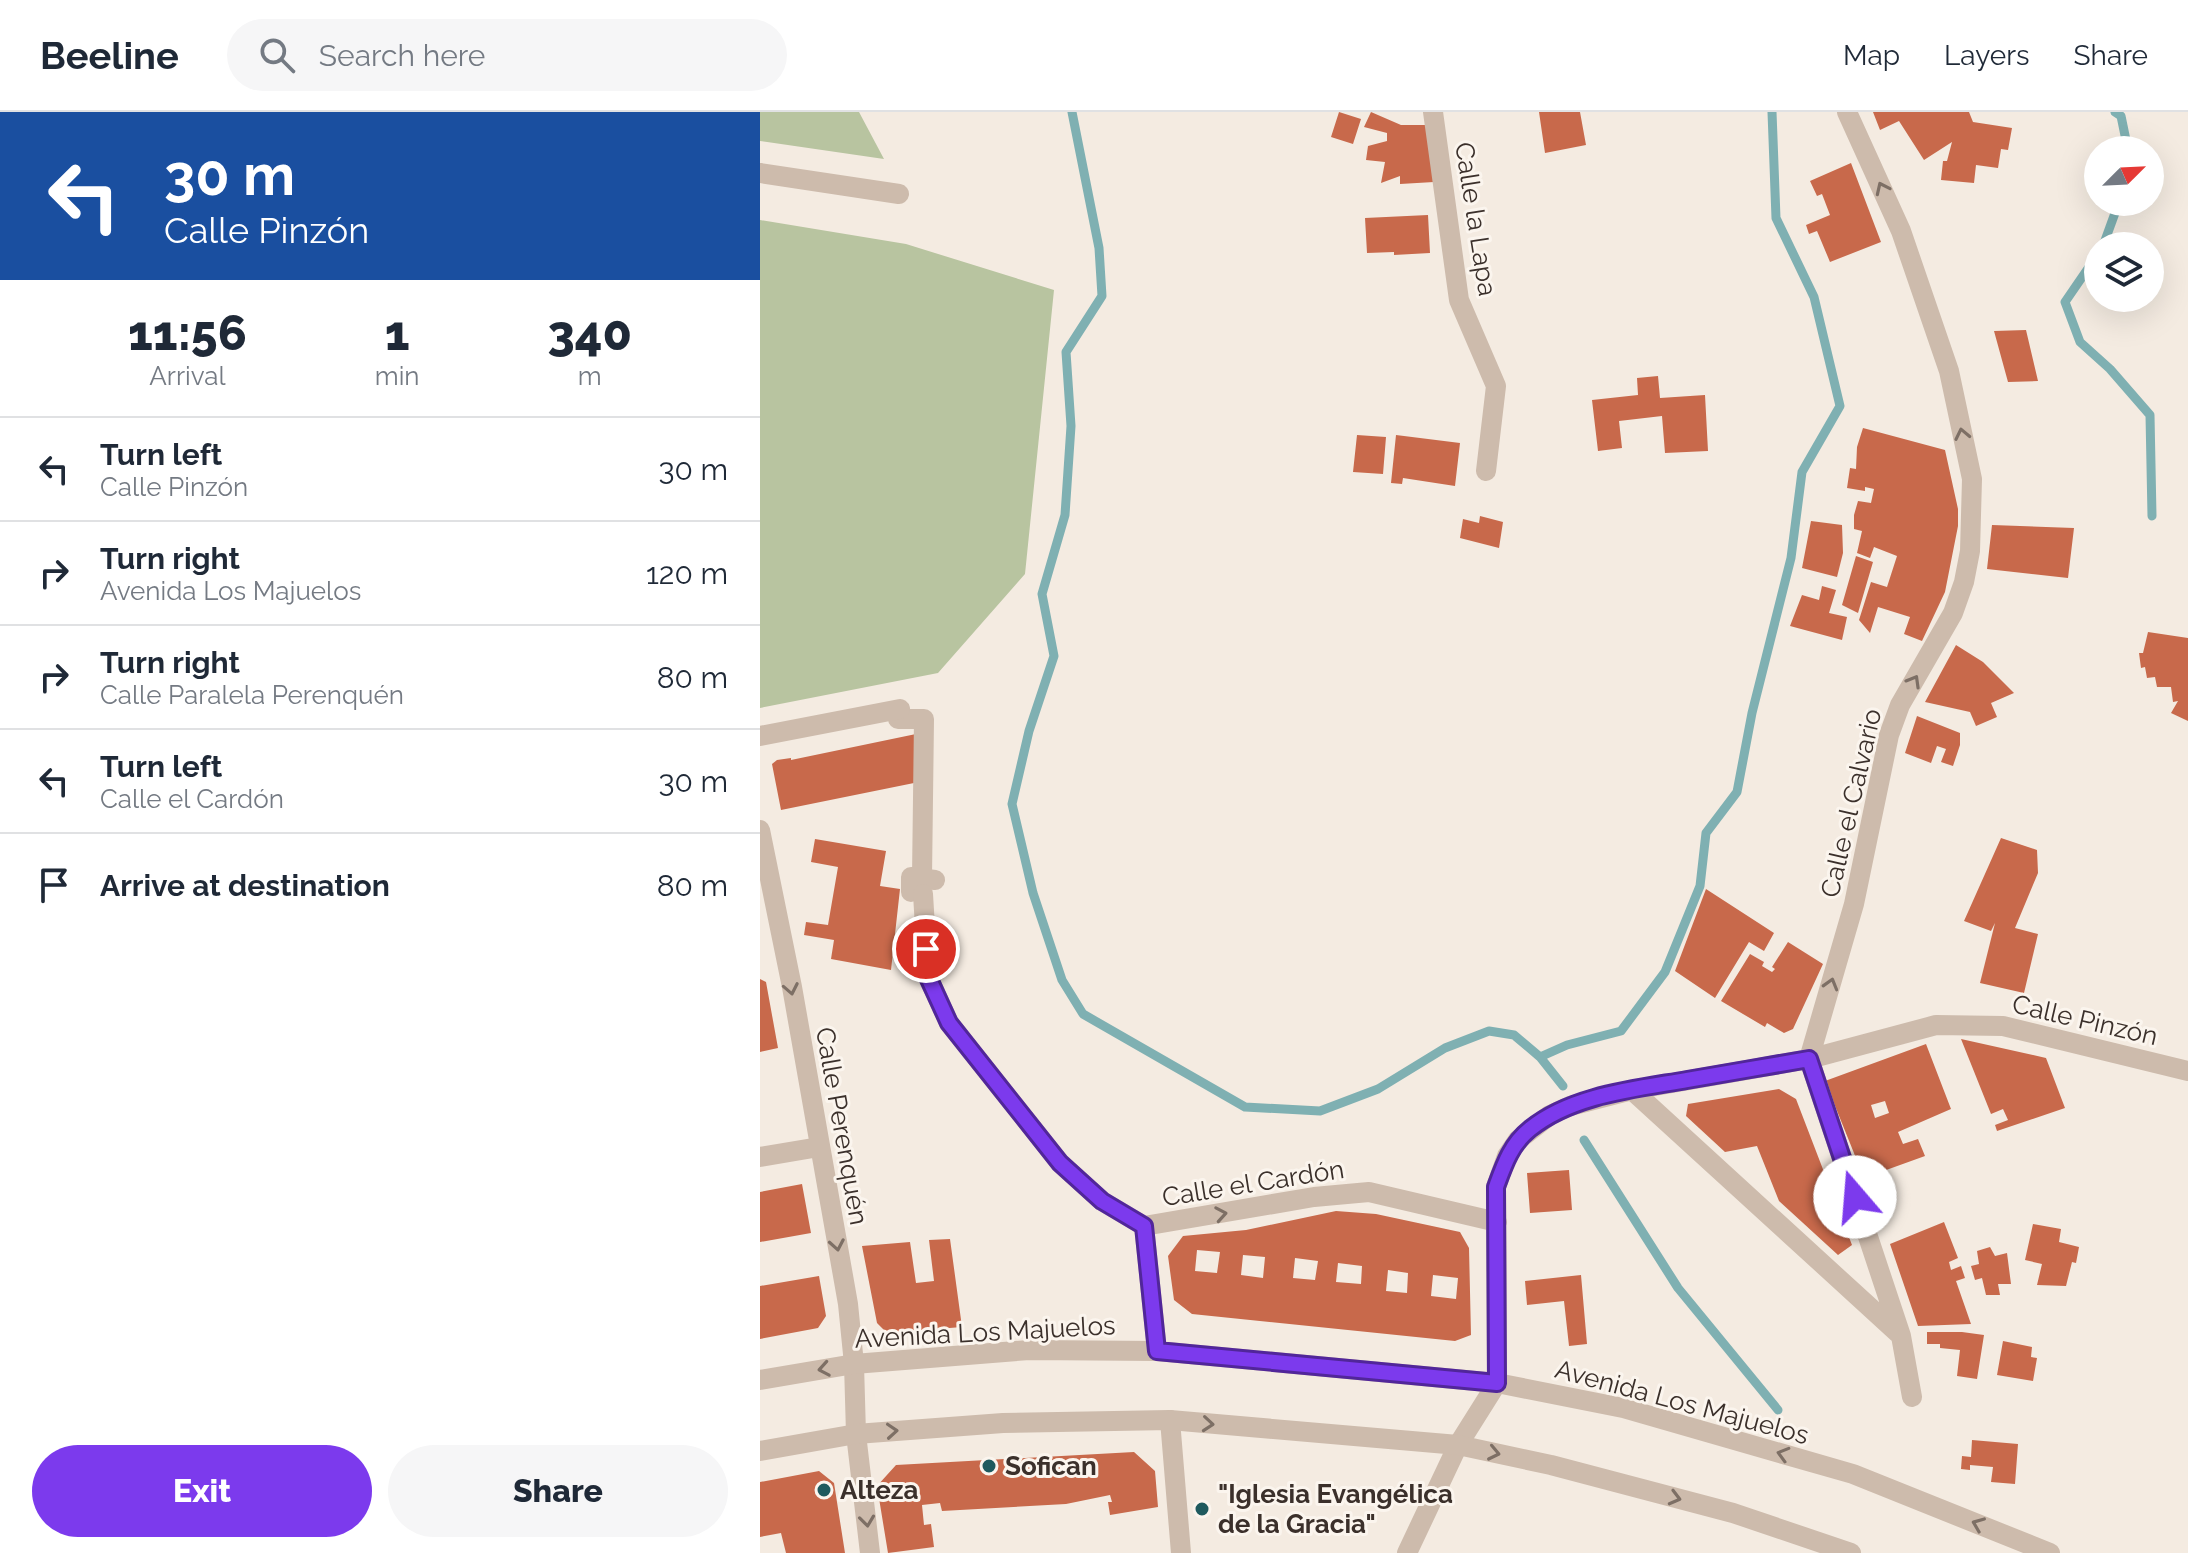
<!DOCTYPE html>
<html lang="en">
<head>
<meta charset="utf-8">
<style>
  :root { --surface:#fff; --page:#f6f6f7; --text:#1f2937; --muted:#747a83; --line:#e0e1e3; --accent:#7c3aed }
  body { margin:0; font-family:Raleway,sans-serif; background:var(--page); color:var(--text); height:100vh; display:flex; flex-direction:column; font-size:30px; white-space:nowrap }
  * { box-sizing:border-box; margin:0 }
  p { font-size:26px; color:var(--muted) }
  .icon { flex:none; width:44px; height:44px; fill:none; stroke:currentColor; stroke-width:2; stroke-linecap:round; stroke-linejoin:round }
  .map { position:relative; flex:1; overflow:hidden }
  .side { display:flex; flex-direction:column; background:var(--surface); width:760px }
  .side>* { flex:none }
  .top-card { background:#1a4fa0; color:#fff; overflow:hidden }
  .needle { width:52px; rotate:66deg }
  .controls { position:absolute; left:1324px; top:24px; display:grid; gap:16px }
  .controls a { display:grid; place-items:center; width:80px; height:80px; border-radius:50%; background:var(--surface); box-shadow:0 8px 32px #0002; font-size:40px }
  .pin { position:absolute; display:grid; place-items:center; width:68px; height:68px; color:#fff; margin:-34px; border:4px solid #fff; border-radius:50%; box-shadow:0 2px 8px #0007 }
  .me { position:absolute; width:88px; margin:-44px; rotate:342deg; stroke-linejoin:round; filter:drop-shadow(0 0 6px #0008) }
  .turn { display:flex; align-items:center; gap:28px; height:168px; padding:0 32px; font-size:36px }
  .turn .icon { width:104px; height:104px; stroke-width:2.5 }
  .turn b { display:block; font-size:56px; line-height:68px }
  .eta { display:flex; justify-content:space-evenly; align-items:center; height:136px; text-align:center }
  .eta b { font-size:48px; font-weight:800; line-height:56px }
  .primary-button { display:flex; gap:16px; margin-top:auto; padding:16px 32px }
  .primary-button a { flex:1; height:92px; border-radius:48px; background:var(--accent); color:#fff; font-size:32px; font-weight:800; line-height:92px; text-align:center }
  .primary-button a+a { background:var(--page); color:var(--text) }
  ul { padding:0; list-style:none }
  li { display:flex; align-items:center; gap:24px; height:104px; padding:0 32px; border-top:2px solid var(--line) }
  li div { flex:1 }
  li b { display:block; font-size:30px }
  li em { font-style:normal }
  header { display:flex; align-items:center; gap:48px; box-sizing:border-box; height:112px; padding:0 40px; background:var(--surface); border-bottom:2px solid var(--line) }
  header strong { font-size:38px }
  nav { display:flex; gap:44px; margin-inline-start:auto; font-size:28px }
  .search { width:560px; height:72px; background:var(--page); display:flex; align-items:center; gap:20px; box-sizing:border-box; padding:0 28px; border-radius:44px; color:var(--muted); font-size:30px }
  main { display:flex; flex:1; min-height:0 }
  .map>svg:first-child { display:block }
  .green { fill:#b8c4a0 }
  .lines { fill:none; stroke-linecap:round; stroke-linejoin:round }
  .stream { stroke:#7fb0b2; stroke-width:9 }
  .building { fill:#c8694b; fill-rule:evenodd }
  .pedestrian { stroke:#cdbbac; stroke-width:20 }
  .minor { stroke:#cdbbac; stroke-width:20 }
  .tertiary { stroke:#cdbbac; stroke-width:20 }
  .oneway { stroke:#7d6f65 }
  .route-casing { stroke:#51269a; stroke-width:20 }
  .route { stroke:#7c3aed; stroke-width:14 }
  .poi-dot { fill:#1f5a5e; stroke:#fbf5ee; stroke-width:3 }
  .labels { text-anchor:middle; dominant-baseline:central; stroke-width:6; stroke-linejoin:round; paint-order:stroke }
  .street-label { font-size:26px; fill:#3b302b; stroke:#fbf5ee }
  .poi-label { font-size:26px; font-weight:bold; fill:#3b302b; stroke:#fbf5ee; text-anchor:start }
</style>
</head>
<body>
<header>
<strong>Beeline</strong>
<div class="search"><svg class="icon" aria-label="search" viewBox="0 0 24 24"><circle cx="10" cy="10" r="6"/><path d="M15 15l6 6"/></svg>Search here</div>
<nav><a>Map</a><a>Layers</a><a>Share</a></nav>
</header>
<main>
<section class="side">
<div class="top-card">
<div class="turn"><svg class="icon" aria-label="left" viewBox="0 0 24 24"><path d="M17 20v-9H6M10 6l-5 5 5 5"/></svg><div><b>30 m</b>Calle Pinzón</div></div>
</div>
<div class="eta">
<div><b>11:56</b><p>Arrival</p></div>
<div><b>1</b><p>min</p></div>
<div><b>340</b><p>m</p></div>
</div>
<ul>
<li><svg class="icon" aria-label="left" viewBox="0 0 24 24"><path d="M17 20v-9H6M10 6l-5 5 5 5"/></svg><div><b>Turn left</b><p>Calle Pinzón</p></div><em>30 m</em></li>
<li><svg class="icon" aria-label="right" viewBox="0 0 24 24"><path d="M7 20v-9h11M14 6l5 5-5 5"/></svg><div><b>Turn right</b><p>Avenida Los Majuelos</p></div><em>120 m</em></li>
<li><svg class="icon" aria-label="right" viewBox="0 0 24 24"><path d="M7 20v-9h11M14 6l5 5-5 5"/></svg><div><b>Turn right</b><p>Calle Paralela Perenquén</p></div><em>80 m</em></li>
<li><svg class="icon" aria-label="left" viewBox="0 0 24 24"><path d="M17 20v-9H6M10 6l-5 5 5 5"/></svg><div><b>Turn left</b><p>Calle el Cardón</p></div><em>30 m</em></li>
<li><svg class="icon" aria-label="arrive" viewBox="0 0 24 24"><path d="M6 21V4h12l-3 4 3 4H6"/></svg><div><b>Arrive at destination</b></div><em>80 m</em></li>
</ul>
<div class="primary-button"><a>Exit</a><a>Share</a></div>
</section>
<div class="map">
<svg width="1428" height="1441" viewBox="0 0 1428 1441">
  <rect width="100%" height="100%" fill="#f4ebe1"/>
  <path class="green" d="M0 0H99L124 47 0 29Z
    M0 108 146 132 294 178 265 462 178 561 0 596Z"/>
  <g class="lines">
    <path class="stream" d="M312 0 339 136 342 184 306 240 311 314 305 403 282 482 294 544 269 619 252 692 273 781 302 868 323 902 485 995 560 999 618 977 685 936 729 919 754 923 780 945 803 974
      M1355 0 1361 4 1368 38
      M1343 134 1359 90
      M1338 142 1305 190 1320 230 1350 257 1390 303 1392 404
      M780 945 807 933 861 919 905 860 940 774 946 721 977 680 992 601 1031 446 1042 360 1080 294 1054 185 1016 106 1012 0
      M824 1028 918 1176 1018 1298"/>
  </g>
  <path class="building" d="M579 0 601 7 593 32 571 25Z
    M611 0 641 13H667L674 70 640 72V64L621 71 625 50 606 48 608 34 627 29V21L604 15Z
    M779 0H820L826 33 785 41Z
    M1113 0H1209L1213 10 1252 16 1248 38 1241 37 1238 56 1216 53 1214 71 1181 68 1183 49H1187L1192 30 1164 48 1139 9 1120 18Z
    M1091 51 1121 130 1070 150 1057 119 1049 122 1046 113 1070 103 1062 82 1057 84 1050 69Z
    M668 103 670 141 634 143V140L607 141 605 106Z
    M1266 218 1278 269 1248 270 1234 219Z
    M898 264 900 286 945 283 948 339 905 341 902 304 859 309 862 336 838 339 832 288 878 283 877 266Z
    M1103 316 1185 338 1198 397V414L1185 480 1162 529 1144 522 1150 505 1118 495 1110 521 1099 508 1111 470 1127 475 1137 444 1114 435 1110 446 1097 441 1102 419 1094 417V403L1098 389 1111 391 1114 377 1105 375V379L1087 376 1090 356 1096 357 1097 335Z
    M597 323 626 325 623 362 593 360Z
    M636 323 700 331 695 374 643 366 642 372 631 371Z
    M720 404 743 410 739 436 700 426 703 407 719 411Z
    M1051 409 1082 413 1083 441 1077 465 1042 456Z
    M1232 413 1314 416 1308 466 1227 457Z
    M1096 444 1113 450 1098 501 1082 493Z
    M1062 474 1076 478 1069 501 1087 505 1082 528 1030 514 1042 483 1059 488Z
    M1388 520 1428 526V609L1411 601 1418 589 1413 590 1411 575H1397L1395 565 1387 566 1385 555 1381 556 1379 541H1383Z
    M1196 533 1223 550 1254 581 1231 591 1237 605 1216 614 1210 600 1165 590Z
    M1157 604 1200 621V633L1193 654 1181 650 1186 637 1177 634 1171 651 1145 641Z
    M156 622 154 671 21 698 12 652 17 648 31 646V648Z
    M1241 726 1277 738 1278 761 1255 816 1278 822 1264 881 1220 871 1235 811 1231 819 1204 809Z
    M55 727 126 739 120 774 140 777 131 858 71 847 74 828 44 823 46 810 68 813 78 755 51 750Z
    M946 777 1014 821 1004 839 989 830 955 886 915 859Z
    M1028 830 1063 852 1033 917 1024 921 1007 911 1005 915 961 889 990 842 1004 850 1002 854 1012 860 1015 857 1012 855Z
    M0 867 6 870 18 936 0 940Z
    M1201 927 1286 946 1305 996 1237 1019 1235 1013 1248 1008 1243 997 1231 1002Z
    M1166 932 1191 997 1138 1020 1143 1032 1158 1027 1165 1044 1104 1066 1065 969ZM1125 989 1129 1001 1115 1006 1111 993Z
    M1019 977 1036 987 1092 1133 1078 1143 1019 1089 997 1034 965 1040 926 1004 928 992Z
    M809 1058 812 1098 770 1101 767 1061Z
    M42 1072 51 1121 0 1130V1080Z
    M576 1099 616 1102 700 1120 709 1136 711 1223 695 1229 432 1202 414 1188 408 1144 423 1124 486 1118ZM437 1138 460 1140 457 1161 435 1159ZM483 1143 505 1145 503 1166 481 1163ZM535 1146 558 1149 555 1168 533 1166ZM578 1151 602 1154 601 1172 576 1170ZM628 1158 648 1161 647 1181 626 1179ZM673 1163 698 1166 696 1187 671 1184Z
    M1184 1110 1198 1146 1189 1150 1191 1158 1201 1154 1205 1166 1196 1169 1211 1212 1158 1214 1130 1132Z
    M1273 1112 1301 1117 1299 1130 1319 1135 1316 1151 1312 1150 1306 1174 1277 1173 1282 1152 1265 1148Z
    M190 1127 202 1215 127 1221 117 1211 102 1134 150 1130 156 1171 174 1169 169 1128Z
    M1230 1135 1235 1144 1247 1141 1251 1172H1238L1240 1183H1226L1222 1166 1215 1168 1211 1154 1219 1152 1217 1139Z
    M821 1163 827 1232 809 1234 804 1189 767 1193 765 1169Z
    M59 1164 66 1204 58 1216 0 1227V1174Z
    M1167 1220H1202L1224 1223 1217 1267 1197 1264 1200 1238 1180 1236V1232H1167Z
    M1243 1229 1272 1235 1271 1245 1277 1246 1273 1269 1237 1263Z
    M1212 1328 1258 1332 1255 1372 1231 1370 1233 1355 1210 1353V1358L1201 1357 1202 1344 1211 1345Z
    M374 1340 395 1359 398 1395 350 1403 348 1390H352L350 1383 306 1392 182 1399 180 1391 162 1393 164 1413 171 1412 174 1435 128 1441 117 1374 136 1353Z
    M59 1359 74 1371 85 1441H26L21 1421 0 1425V1370Z"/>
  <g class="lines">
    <path class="pedestrian" d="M138 607H164L162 766
      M151 780V765L175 768"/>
    <path class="minor" d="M673 0 699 188 736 274 726 359
      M1087 0 1141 119 1189 259 1212 367 1210 439 1204 470 1193 501 1140 593 1129 623 1094 792 1049 947 1141 1224 1152 1285
      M0 61 139 82
      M0 624 140 597
      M0 718 32 875 88 1192 94 1252 96 1322 110 1441
      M163 782 168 865 189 911 300 1051 342 1089 384 1114 554 1085 609 1080 737 1110
      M872 978 1138 1221
      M0 1045 59 1035
      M384 1114 397 1239
      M410 1308 421 1441
      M647 1441 698 1333 737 1271 736 1075 747 1044 758 1028 790 1003 810 994 872 978 1049 947 1176 913 1243 914 1428 959"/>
    <path class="tertiary" d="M0 1268 94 1252 269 1238 397 1239 737 1271 863 1296 1093 1362 1290 1441
      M0 1339 96 1322 243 1311 410 1308 698 1333 791 1353 973 1401 1091 1441"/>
  </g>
  <defs><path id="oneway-chevron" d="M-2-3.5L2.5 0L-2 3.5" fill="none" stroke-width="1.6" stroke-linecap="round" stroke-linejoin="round" transform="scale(2)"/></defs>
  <g class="oneway">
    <use href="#oneway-chevron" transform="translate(1122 76) rotate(-115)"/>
    <use href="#oneway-chevron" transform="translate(1202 322) rotate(-102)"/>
    <use href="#oneway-chevron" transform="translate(1154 569) rotate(-60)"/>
    <use href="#oneway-chevron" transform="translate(1071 872) rotate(-74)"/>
    <use href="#oneway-chevron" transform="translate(31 877) rotate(79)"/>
    <use href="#oneway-chevron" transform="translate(461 1102) rotate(-10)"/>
    <use href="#oneway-chevron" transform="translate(77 1133) rotate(80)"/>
    <use href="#oneway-chevron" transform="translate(64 1257) rotate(170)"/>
    <use href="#oneway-chevron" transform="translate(448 1312) rotate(5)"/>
    <use href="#oneway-chevron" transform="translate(132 1319) rotate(-4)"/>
    <use href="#oneway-chevron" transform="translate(734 1341) rotate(12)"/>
    <use href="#oneway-chevron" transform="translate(1023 1342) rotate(-164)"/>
    <use href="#oneway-chevron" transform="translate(915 1386) rotate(15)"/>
    <use href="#oneway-chevron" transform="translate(107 1409) rotate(83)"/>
    <use href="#oneway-chevron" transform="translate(1218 1412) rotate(-158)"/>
  </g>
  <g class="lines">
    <g class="route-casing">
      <path id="route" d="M166 837 168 865 189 911 300 1051 342 1089 384 1114 397 1239 737 1271 736 1075C744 1053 751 1032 770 1017 812 983 875 977 927 968 968 961 1008 954 1049 947L1095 1085"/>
    </g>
    <use href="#route" class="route"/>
  </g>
  <g class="poi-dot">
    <circle cx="229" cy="1354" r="8"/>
    <circle cx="64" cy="1378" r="8"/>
    <circle cx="442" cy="1397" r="8"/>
  </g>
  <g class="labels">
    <g class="street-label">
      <text transform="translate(716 107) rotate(81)">Calle la Lapa</text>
      <text transform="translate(1091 691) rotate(-77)">Calle el Calvario</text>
      <text transform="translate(1325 908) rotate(13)">Calle Pinzón</text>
      <text transform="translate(82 1014) rotate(80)">Calle Perenquén</text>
      <text transform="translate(493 1071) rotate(-9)">Calle el Cardón</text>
      <text transform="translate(225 1220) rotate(-3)">Avenida Los Majuelos</text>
      <text transform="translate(922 1290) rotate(15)">Avenida Los Majuelos</text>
    </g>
    <g class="poi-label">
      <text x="245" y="1354">Sofican</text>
      <text x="80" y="1378">Alteza</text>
      <text x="458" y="1382">"Iglesia Evangélica<tspan x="458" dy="30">de la Gracia"</tspan></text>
    </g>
  </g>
</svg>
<div class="controls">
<a><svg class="needle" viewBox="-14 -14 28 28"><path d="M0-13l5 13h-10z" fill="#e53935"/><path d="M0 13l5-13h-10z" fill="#747a83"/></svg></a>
<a><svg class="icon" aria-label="layers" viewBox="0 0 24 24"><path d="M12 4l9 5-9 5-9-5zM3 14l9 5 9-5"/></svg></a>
</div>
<div class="pin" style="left:166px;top:837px;background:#d93025"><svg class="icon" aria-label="arrive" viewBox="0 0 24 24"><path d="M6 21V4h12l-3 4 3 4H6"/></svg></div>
<svg class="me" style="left:1095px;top:1085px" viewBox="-20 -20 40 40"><circle r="19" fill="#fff"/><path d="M0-13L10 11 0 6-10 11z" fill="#7c3aed"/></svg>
</div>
</main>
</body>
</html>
